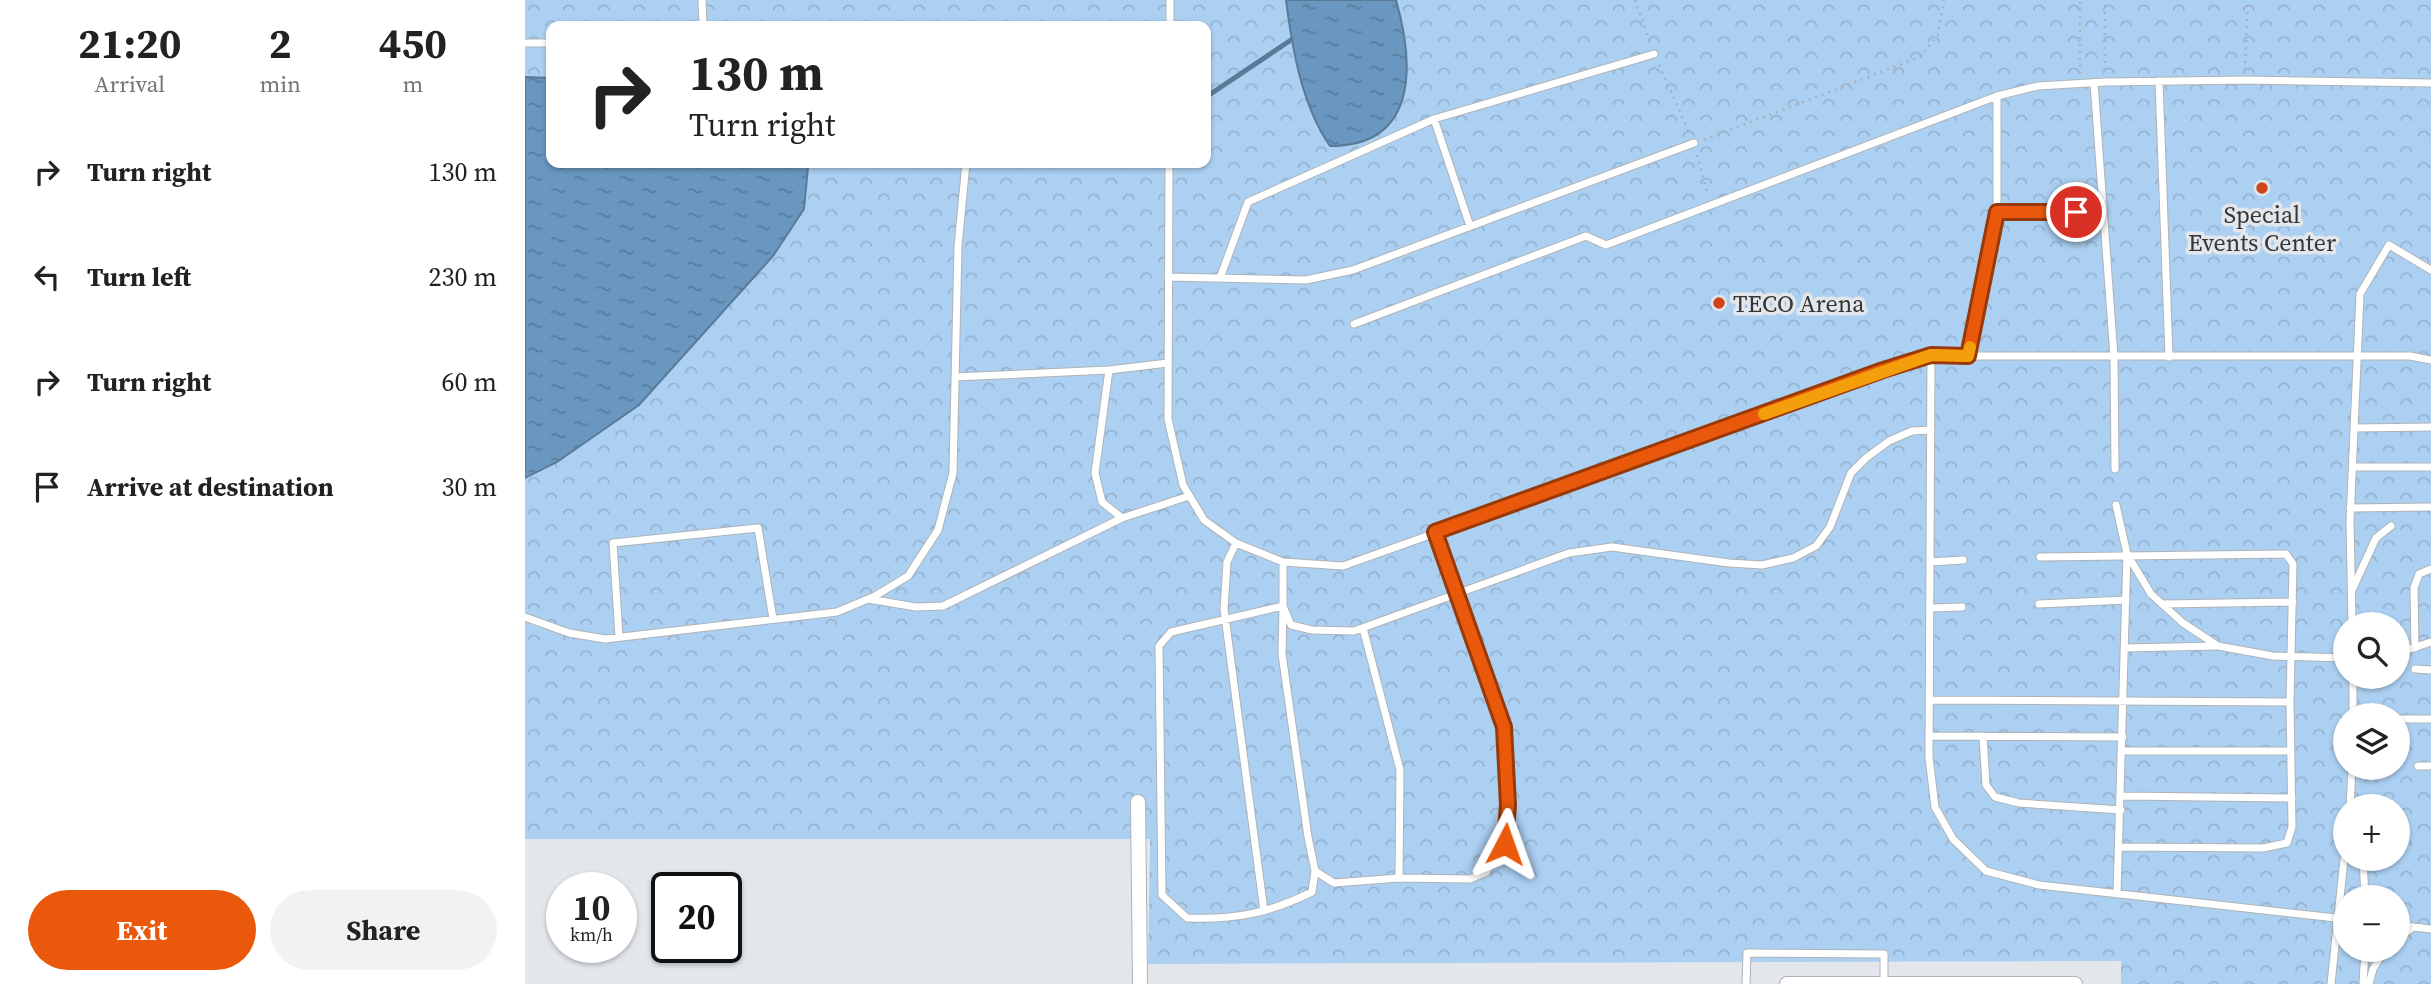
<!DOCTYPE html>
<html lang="en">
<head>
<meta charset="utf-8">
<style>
  :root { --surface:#fff; --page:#f2f2f2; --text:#222; --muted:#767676; --accent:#ea580c }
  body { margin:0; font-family:"Source Serif 4",serif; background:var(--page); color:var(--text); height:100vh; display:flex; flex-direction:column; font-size:26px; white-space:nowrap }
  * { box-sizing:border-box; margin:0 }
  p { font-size:23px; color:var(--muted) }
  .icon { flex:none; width:38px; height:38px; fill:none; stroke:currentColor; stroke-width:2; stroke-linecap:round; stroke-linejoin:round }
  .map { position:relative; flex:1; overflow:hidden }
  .sheet { display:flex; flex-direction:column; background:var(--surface); width:525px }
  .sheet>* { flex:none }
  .hud { position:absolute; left:21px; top:21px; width:665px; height:147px; border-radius:14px; box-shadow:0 2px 5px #0004; background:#fff; color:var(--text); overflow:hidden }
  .controls { position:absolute; left:1808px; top:612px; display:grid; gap:14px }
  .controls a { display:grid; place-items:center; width:77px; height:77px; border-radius:50%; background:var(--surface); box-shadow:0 2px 5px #0004; font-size:35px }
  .speed { position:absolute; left:21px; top:872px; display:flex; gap:14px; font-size:35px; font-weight:700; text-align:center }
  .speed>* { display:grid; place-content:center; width:91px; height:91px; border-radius:50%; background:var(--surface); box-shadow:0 2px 5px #0004; line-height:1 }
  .speed small { font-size:18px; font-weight:400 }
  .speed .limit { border:4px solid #111; border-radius:10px; background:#fff; color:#111 }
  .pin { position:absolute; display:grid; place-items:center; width:60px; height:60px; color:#fff; margin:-30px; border:4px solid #fff; border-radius:50%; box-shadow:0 2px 7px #0007 }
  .me { position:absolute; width:77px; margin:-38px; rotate:4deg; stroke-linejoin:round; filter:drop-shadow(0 0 5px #0008) }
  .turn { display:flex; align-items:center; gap:24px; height:147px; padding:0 28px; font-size:32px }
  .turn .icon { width:91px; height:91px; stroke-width:2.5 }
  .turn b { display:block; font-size:49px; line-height:60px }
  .eta { display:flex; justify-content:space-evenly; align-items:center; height:119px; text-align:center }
  .eta b { font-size:42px; font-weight:700; line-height:49px }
  .button { display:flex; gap:14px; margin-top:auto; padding:14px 28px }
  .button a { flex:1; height:80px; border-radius:42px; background:var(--accent); color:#fff; font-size:28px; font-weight:700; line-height:80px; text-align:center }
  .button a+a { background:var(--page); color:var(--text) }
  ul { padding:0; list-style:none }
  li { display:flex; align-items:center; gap:21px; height:105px; padding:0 28px }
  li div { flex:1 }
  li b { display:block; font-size:26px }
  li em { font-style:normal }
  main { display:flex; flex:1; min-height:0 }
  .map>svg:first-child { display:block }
  .park { fill:url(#park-crowns); fill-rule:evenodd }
  .water { fill:url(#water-ripples); stroke:#5a7a96; stroke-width:2 }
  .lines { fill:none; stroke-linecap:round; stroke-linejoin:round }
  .stream { stroke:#5a7a96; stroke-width:5 }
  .service-casing { stroke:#afb3b7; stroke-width:9 }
  .minor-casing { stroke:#afb3b7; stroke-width:16 }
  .path { stroke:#acafb3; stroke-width:2.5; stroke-dasharray:2 5; stroke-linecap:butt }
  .service { stroke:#fff; stroke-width:7 }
  .minor { stroke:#fff; stroke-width:14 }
  .route-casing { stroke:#983908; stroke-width:18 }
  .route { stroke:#ea580c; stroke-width:12 }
  .slow { stroke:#f59e0b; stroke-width:12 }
  .poi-dot { fill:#cd4519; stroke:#e3e7eb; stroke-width:2.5 }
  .labels { text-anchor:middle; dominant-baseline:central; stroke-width:7; stroke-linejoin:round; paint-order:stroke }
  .poi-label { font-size:24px; fill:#343638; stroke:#e3e7eb }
</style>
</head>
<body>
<main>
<section class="sheet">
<div class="eta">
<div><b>21:20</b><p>Arrival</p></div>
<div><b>2</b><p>min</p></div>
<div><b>450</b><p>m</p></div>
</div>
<ul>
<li><svg class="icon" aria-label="right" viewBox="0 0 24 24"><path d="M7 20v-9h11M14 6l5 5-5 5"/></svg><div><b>Turn right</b></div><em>130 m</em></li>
<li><svg class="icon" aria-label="left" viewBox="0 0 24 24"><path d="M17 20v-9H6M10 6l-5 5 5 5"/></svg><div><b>Turn left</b></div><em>230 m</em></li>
<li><svg class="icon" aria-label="right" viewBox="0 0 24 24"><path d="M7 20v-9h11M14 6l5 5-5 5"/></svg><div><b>Turn right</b></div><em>60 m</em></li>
<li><svg class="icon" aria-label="arrive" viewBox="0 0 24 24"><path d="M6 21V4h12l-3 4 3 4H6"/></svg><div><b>Arrive at destination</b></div><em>30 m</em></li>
</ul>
<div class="button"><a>Exit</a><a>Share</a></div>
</section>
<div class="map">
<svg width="1906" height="984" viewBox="0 0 1906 984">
  <defs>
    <pattern id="park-crowns" width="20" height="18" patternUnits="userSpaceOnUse" patternTransform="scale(1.75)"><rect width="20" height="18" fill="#acd0f2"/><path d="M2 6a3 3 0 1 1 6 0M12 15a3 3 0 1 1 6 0" fill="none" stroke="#95b3d0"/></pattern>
    <pattern id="water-ripples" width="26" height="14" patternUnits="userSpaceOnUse" patternTransform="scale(1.75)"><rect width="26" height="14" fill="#6a97bf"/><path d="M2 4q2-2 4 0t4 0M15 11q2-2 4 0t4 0" fill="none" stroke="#587c9c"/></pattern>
  </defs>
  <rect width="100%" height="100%" fill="#e3e7eb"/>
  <path class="park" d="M0 0H1906V984H1596V961L623 964 625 839H0ZM26 26H681V163H26ZM1820 625H1872V677H1820ZM1820 716H1872V768H1820ZM1820 807H1872V859H1820ZM1820 898H1872V950H1820Z"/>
  <path class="water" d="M761 0H871C889 63 894 146 805 146 777 106 767 48 761 0Z
    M0 77 26 78V163H282L283 167 279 209 248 256 114 405 32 462 0 478Z"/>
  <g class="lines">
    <path class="stream" d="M681 97 766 40"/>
    <g class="service-casing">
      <path id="service" d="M177 0 178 26
        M645 26V0
        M0 43H26
        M1634 81 1644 357
        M1569 83 1589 357 1590 469
        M909 119 1129 54
        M644 163 643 419 658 485 679 520 711 543 758 562 818 566 1406 356H1885L1906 360
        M1472 212 1578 211
        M643 277 781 280 828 270 1169 143
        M695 278 723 202 909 119 945 226
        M829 324 1061 236 1081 245 1472 96 1513 86 1580 82 1720 80 1906 83
        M1406 356 1404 757 1410 807 1428 839 1461 871 1514 885 1820 919
        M1443 356 1464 264 1472 212V96
        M643 363 584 370 570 473 577 502 597 518 664 496
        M430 377 584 370
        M1829 428 1906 427
        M1829 467H1906
        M1591 505 1602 554 1626 594 1658 623 1693 646 1748 656 1820 658
        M1825 508 1906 507
        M711 543 702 562 699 609 739 911
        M1515 557 1761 554 1768 564 1765 702
        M758 562V606L766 625 787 630 829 631 1044 553 1087 547 1204 563 1237 565 1268 558 1291 546 1305 527 1326 473 1341 458 1364 441 1387 431 1406 430
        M1405 562 1438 560
        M1827 590 1851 538 1866 526
        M343 599 391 607 418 606 597 518
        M1514 604 1601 600
        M1637 604 1768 602
        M1405 608 1437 607
        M0 617 44 633 80 639 312 612 350 596 383 576 413 530 428 473 433 246 441 163
        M1827 625 1825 521 1835 294 1864 245 1906 270
        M838 628 875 770 874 878
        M94 637 88 543 233 528 248 619
        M1600 648 1692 646
        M1890 648 1889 588 1894 574 1906 569
        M1872 653 1906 642
        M1890 669 1906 670
        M1404 700 1765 702 1767 827 1762 843 1738 848 1594 847
        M1828 716V677
        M1872 719H1906
        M1404 736 1598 737
        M1458 736 1461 785 1470 797 1494 803 1596 810
        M1598 751H1766
        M1893 766H1906
        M1597 796 1767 798
        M1825 807 1827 768
        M1838 859 1840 898
        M790 871 787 892C744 913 710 920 662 918L637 895 634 646 646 632 758 606 757 654 783 837 790 871 809 883 874 878 945 879 961 872 980 844 983 805 979 727 910 532
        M1592 894 1602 554
        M1872 925 1906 929
        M1872 940 1888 927
        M1221 984 1222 953 1359 954V984
        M1806 984 1820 850
        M1838 984 1840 950
        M1844 984 1848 969 1860 950"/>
    </g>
    <g class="minor-casing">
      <path id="minor" d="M613 802 615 984
        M1262 984H1550"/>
    </g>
    <path class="path" d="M1110 0 1125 42
      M1134 65 1164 132
      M1580 70V0
      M1720 70 1723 0
      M1555 74V0
      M1179 140 1395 57 1413 35 1419 0
      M1172 155 1183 195"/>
    <use href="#service" class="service"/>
    <use href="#minor" class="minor"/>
  </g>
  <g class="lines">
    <g class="route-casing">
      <path id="route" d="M980 844 983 805 979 727 910 532 1358 370 1406 355 1443 356 1472 212H1551"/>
    </g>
    <use href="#route" class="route"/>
    <path class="slow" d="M1239 414 1406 355 1443 356 1445 347"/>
  </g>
  <g class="poi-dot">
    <circle cx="1737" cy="188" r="7"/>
    <circle cx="1194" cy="303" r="7"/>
  </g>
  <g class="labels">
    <g class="poi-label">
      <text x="1737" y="214">Special<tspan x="1737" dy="28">Events Center</tspan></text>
      <text x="1208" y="303" text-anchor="start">TECO Arena</text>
    </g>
  </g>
</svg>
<div class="controls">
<a><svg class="icon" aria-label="search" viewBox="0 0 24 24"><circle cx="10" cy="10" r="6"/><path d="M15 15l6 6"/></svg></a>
<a><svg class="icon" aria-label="layers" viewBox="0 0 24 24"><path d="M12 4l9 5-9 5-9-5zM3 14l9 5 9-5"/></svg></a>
<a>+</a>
<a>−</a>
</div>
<div class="speed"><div>10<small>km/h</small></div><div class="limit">20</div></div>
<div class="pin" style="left:1551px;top:212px;background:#d93025"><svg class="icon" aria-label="arrive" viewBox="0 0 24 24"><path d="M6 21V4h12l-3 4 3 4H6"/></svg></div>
<svg class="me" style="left:980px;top:844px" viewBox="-20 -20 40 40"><path d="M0-17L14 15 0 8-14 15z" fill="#ea580c" stroke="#fff" stroke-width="4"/></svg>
<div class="hud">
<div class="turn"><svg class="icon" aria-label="right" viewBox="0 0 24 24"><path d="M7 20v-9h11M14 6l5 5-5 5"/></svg><div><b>130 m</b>Turn right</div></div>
</div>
</div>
</main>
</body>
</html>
